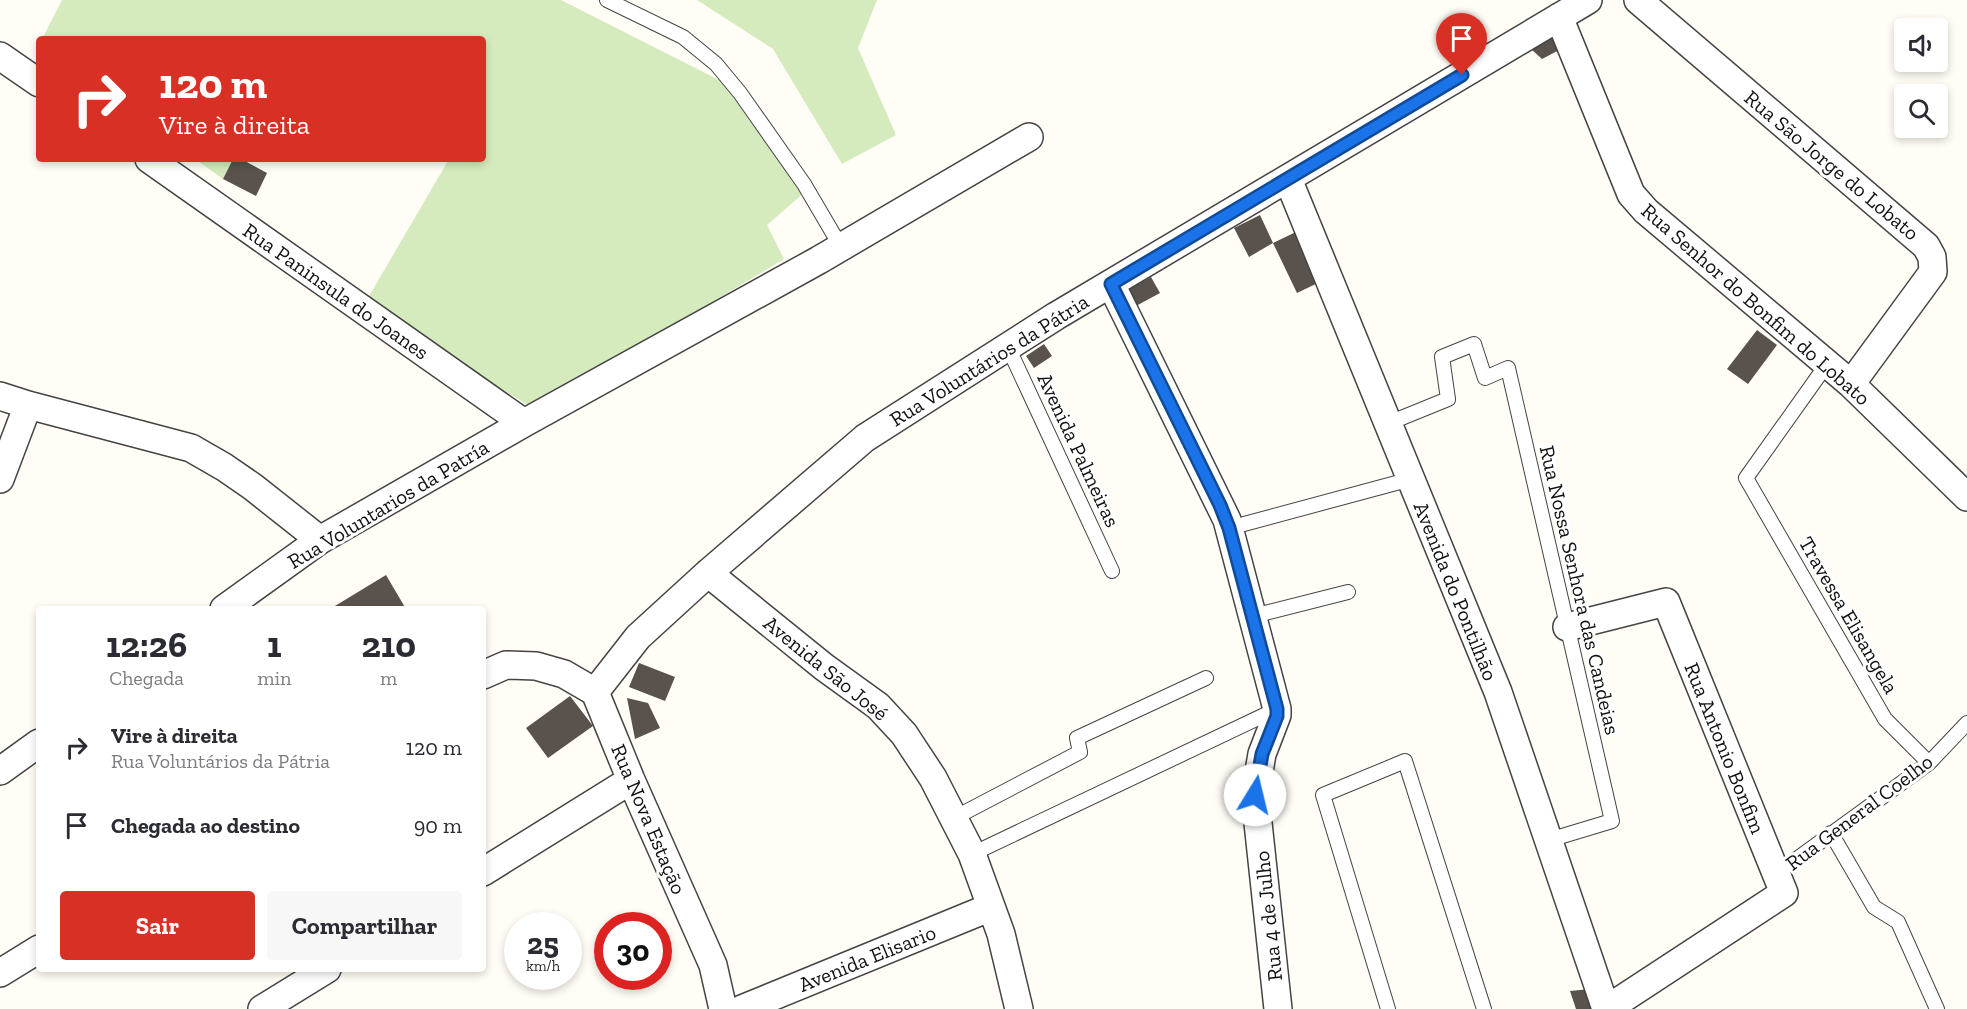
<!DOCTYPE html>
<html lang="pt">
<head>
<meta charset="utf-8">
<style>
  :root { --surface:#fff; --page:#f7f7f7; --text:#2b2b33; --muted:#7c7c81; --accent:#d93025 }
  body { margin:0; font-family:"Zilla Slab",serif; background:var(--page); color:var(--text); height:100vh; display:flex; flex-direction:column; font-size:22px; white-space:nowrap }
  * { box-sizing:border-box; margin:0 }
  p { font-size:20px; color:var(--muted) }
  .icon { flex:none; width:33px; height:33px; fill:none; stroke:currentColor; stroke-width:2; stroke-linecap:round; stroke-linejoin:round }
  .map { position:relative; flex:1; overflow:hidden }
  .sheet { position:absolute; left:36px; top:606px; width:450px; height:366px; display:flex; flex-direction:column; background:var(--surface); border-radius:6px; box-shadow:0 3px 9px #0003 }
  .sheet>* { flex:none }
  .guide { position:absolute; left:36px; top:36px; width:450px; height:126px; border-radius:6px; box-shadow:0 3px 9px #0003; background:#d93025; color:#fff; overflow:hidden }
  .buttons { position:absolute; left:1894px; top:18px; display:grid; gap:12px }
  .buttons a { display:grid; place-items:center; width:54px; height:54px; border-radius:6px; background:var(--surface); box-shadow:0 3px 9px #0003; font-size:30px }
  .speed { position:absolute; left:504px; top:912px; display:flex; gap:12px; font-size:30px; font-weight:700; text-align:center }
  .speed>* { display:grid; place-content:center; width:78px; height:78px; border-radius:50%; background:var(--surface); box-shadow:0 3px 9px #0003; line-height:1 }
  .speed small { font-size:15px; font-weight:400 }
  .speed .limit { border:9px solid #d22; background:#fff; color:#111 }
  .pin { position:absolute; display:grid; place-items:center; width:51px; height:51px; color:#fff; margin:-62px -26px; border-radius:50% 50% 50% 0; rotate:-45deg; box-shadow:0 0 6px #0007 }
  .pin .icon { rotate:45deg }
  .me { position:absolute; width:66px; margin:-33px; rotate:9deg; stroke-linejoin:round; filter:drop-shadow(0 0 4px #0008) }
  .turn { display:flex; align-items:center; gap:21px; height:126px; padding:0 24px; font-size:27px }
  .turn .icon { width:78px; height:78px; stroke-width:2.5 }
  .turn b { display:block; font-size:42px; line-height:51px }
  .eta { display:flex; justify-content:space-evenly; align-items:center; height:102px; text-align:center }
  .eta b { font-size:36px; font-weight:700; line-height:42px }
  .cta { display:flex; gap:12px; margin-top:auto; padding:12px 24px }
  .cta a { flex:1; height:69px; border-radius:6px; background:var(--accent); color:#fff; font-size:24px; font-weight:700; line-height:69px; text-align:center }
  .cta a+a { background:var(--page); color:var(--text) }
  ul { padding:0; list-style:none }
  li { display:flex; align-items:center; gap:18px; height:78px; padding:0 24px }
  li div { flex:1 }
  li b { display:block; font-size:22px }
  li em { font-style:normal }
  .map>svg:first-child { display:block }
  .green { fill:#d5ebbd }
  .building { fill:#5a524d }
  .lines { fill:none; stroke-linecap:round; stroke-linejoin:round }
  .lane-casing { stroke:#444; stroke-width:16 }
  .street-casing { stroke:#444; stroke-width:30 }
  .lane { stroke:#fff; stroke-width:14 }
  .street { stroke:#fff; stroke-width:27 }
  .route-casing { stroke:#114b97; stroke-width:15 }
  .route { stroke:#1a73e8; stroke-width:10 }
  .labels { text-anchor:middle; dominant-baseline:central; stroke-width:6; stroke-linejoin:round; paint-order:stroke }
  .street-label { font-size:21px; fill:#111; stroke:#fff }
</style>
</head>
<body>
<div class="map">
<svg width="1967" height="1009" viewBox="0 0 1967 1009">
  <rect width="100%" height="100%" fill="#fffdf5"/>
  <path class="green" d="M62 0H561L721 81 805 192 767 225 784 259 534 409 365 303 448 161 446 159H483V39H42Z
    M697 0H877L858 48 896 135 842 164 773 49Z
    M195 159H233L223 179Z"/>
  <path class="building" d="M1561 33 1567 46 1542 59 1531 49Z
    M233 159H241L267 173 256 196 223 179Z
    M1260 215 1273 243 1249 257 1234 228Z
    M1298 231 1322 281 1297 293 1273 243Z
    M1151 277 1160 293 1136 306 1127 290Z
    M1757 330 1777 345 1748 384 1727 369Z
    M1044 344 1052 356 1034 368 1026 356Z
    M386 575 406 609H330Z
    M639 663 675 677 665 701 629 687Z
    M570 696 593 726 548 758 526 728Z
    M627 698 648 703 660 728 635 739Z
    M1590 989 1596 1009H1576L1570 991Z"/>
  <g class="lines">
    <g class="lane-casing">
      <path id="lane" d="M607 0 683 37 716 64 740 93 804 184 841 247
        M1008 347 1112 571
        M1827 364 1746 478 1885 719 1929 763
        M1389 423 1448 399 1442 357 1474 344 1485 378 1508 368 1612 821 1549 840
        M1229 528 1411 479
        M1253 616 1348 592
        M954 818 1080 752 1077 738 1206 678
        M1831 833 1874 907 1898 922 1937 1009
        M972 854 1277 709
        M1776 874 1929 763 1967 723
        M1388 1009 1323 795 1405 761 1484 1009"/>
    </g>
    <g class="street-casing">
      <path id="street" d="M1638 0 1926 246 1932 257 1933 272 1851 384
        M1559 17 1631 194 1646 211 1851 384 1967 497
        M0 56 39 83
        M149 159 524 423
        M1288 179 1498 692 1606 1009
        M1111 284 1227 520 1277 709V715L1262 754 1255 795 1278 1009
        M0 396 28 405 191 448 224 467 253 487 320 540
        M0 479 28 405
        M708 573 824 667 878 706 904 734 933 778 972 854 1001 934 1019 1009
        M224 609 320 540 524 423 819 260 1029 137
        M1567 627 1666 602 1784 893 1607 1009
        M483 675 506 665 536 666 564 674 595 692 631 780 713 965 723 1009
        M595 692 638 637 708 573 865 438 1056 316 1588 0
        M0 771 39 743
        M483 872 631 780
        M0 973 39 949
        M262 1009 327 969
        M742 1009 991 907"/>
    </g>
    <use href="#lane" class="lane"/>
    <use href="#street" class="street"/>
  </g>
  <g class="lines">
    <g class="route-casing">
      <path id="route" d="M1255 795 1262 754 1277 716V709L1229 528 1220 505 1111 284 1462 75"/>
    </g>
    <use href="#route" class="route"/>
  </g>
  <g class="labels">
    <g class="street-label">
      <text transform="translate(1832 165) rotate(40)">Rua São Jorge do Lobato</text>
      <text transform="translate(336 291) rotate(35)">Rua Paninsula do Joanes</text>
      <text transform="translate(1756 304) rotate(41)">Rua Senhor do Bonfim do Lobato</text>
      <text transform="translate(989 360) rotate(-32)">Rua Voluntários da Pátria</text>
      <text transform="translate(1079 450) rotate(65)">Avenida Palmeiras</text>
      <text transform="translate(388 504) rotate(-31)">Rua Voluntarios da Patría</text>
      <text transform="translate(1580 590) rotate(77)">Rua Nossa Senhora das Candeias</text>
      <text transform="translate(1456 591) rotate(68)">Avenida do Pontilhão</text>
      <text transform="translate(1849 615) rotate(60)">Travessa Elisangela</text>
      <text transform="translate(826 668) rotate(39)">Avenida São José</text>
      <text transform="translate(1725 748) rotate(68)">Rua Antonio Bonfim</text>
      <text transform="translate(1859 812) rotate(-37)">Rua General Coelho</text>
      <text transform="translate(649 819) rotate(67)">Rua Nova Estação</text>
      <text transform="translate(1268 916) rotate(-96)">Rua 4 de Julho</text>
      <text transform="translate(867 958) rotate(-22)">Avenida Elisario</text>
    </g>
  </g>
</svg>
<div class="buttons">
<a><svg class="icon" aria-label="sound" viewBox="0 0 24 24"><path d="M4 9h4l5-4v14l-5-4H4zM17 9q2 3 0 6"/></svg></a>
<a><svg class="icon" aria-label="search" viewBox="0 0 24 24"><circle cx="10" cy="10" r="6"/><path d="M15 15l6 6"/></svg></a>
</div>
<div class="speed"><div>25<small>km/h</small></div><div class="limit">30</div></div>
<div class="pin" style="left:1462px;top:75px;background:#d93025"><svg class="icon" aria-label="arrive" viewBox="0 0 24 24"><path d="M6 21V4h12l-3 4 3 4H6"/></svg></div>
<svg class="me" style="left:1255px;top:795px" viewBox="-20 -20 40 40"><circle r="19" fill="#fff"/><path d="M0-13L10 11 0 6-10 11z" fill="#1a73e8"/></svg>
<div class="guide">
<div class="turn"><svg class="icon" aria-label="right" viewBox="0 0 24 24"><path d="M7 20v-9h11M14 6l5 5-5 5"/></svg><div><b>120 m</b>Vire à direita</div></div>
</div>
<section class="sheet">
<div class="eta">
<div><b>12:26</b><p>Chegada</p></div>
<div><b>1</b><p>min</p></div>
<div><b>210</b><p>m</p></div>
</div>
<ul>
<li><svg class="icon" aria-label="right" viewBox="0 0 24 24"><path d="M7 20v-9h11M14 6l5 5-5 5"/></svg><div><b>Vire à direita</b><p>Rua Voluntários da Pátria</p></div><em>120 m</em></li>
<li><svg class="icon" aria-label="arrive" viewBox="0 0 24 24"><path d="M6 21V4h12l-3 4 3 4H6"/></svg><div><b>Chegada ao destino</b></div><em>90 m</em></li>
</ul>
<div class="cta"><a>Sair</a><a>Compartilhar</a></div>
</section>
</div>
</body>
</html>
